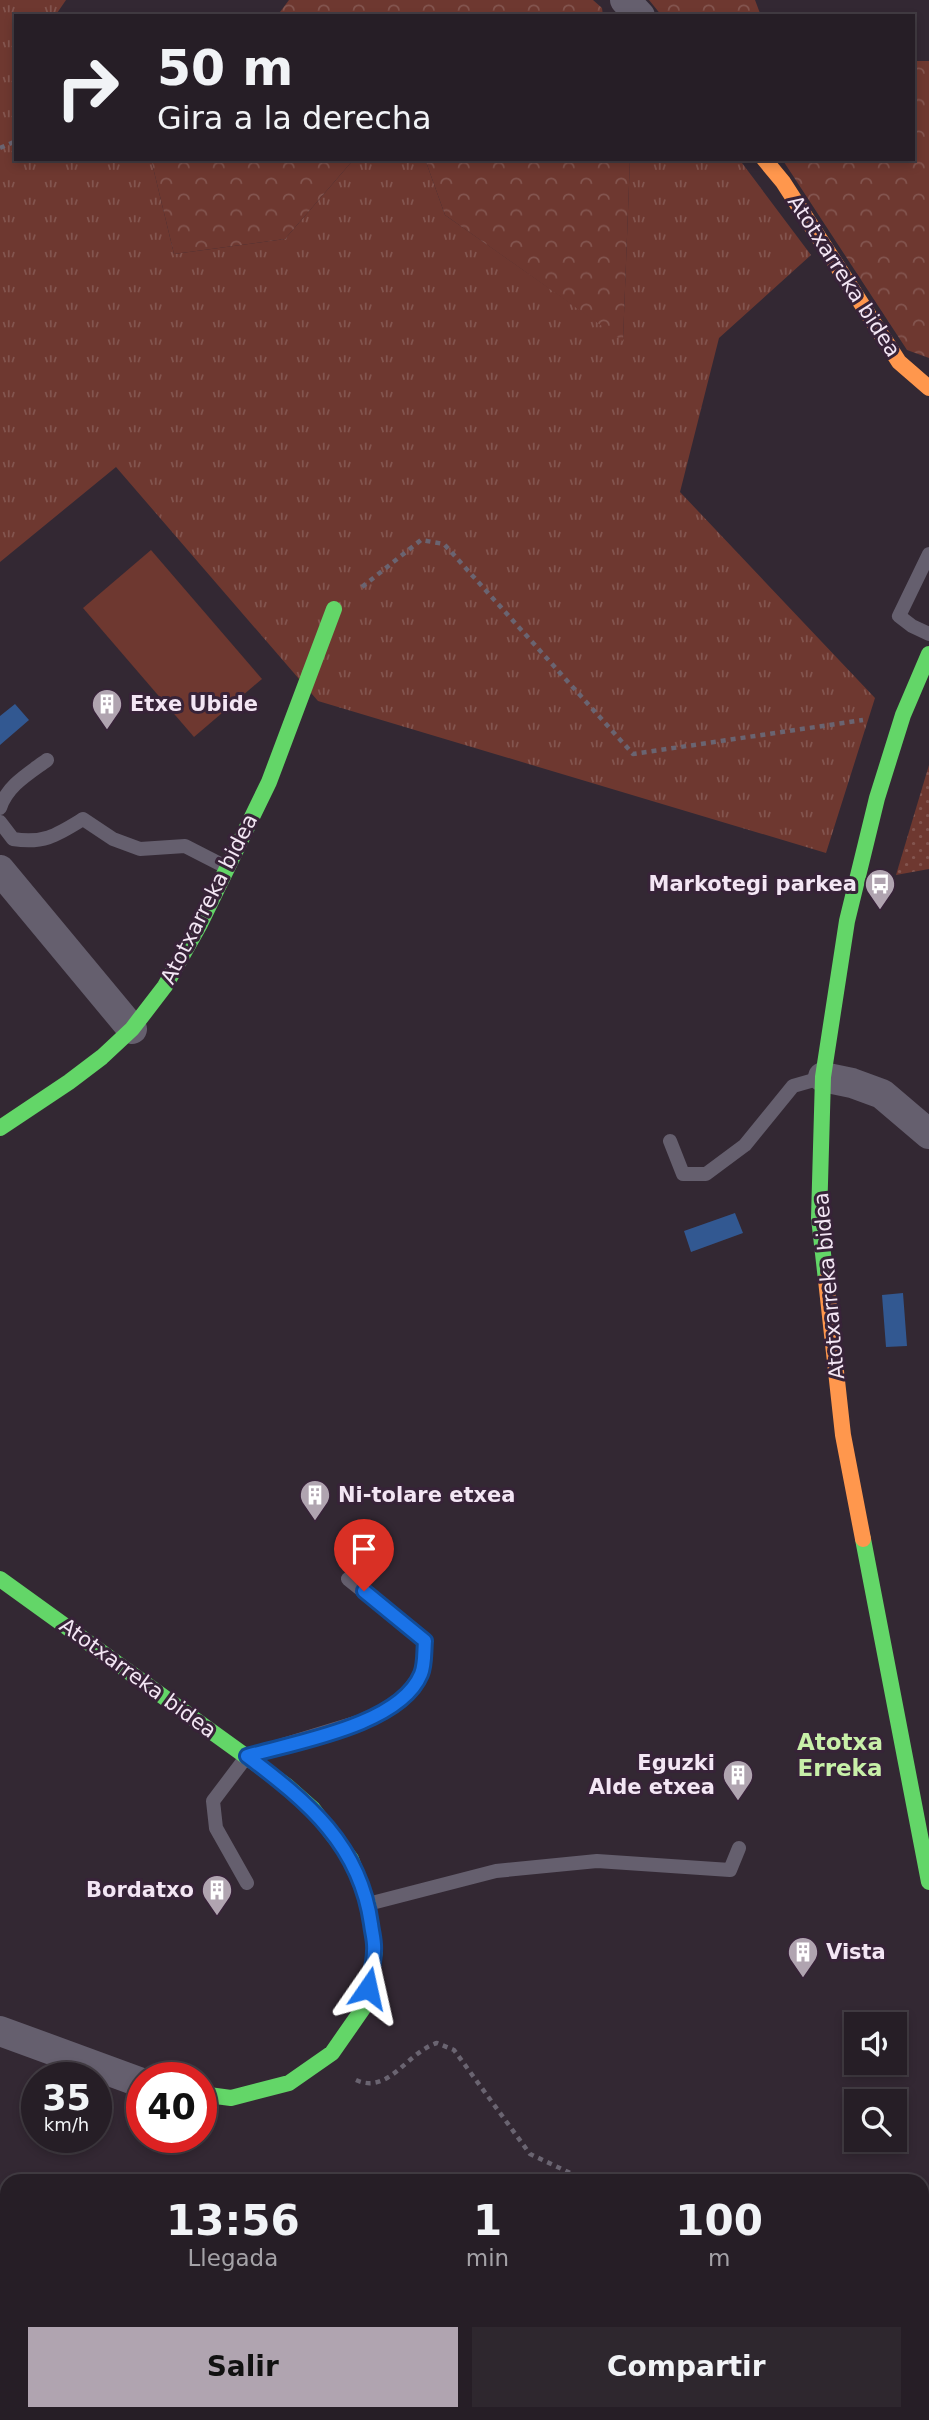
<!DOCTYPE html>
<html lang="es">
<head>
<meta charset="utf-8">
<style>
  :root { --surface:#261e26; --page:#2e272e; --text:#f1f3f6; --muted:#a4a2a7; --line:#423c43; --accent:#b0a4b0 }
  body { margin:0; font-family:"DejaVu Sans",sans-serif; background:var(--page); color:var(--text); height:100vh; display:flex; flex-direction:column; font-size:26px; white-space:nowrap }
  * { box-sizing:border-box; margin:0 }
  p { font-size:23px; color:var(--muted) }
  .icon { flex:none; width:38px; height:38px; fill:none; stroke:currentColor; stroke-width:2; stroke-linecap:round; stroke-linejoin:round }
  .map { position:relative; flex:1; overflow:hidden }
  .side { position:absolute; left:0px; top:2174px; width:929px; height:247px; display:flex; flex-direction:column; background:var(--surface); border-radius:21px 21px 0 0; box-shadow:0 4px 10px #0003,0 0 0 2px var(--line) }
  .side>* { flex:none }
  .banner { position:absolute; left:14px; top:14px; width:901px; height:147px; border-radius:0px; box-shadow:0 4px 10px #0003,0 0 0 2px var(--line); background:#261e26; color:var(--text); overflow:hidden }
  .buttons { position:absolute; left:844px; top:2012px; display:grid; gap:14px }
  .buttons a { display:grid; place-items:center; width:63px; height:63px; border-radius:0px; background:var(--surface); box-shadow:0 4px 10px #0003,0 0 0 2px var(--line); font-size:35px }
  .speed { position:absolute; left:21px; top:2062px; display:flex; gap:14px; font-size:35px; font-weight:700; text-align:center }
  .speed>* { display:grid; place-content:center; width:91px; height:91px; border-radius:50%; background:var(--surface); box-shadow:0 4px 10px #0003,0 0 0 2px var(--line); line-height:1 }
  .speed small { font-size:18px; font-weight:400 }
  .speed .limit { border:10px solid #d22; background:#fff; color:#111 }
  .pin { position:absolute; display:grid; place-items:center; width:60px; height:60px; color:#fff; margin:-72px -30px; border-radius:50% 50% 50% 0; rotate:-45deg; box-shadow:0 0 7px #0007 }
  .pin .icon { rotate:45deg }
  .me { position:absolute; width:77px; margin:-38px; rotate:11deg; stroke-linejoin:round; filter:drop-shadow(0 0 5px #0008) }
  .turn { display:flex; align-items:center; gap:24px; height:147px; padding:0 28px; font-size:32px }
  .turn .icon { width:91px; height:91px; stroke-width:2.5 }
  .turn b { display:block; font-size:49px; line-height:60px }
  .eta { display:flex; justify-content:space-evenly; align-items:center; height:119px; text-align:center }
  .eta b { font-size:42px; font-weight:700; line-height:49px }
  .action { display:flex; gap:14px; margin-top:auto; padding:14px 28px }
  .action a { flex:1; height:80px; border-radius:0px; background:var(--accent); color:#111; font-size:28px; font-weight:700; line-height:80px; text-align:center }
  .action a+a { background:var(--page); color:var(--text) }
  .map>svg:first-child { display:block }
  .grass { fill:url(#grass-tufts) }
  .forest { fill:url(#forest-crowns) }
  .park { fill:url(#park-dots) }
  .garden { fill:#6e3830 }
  .water { fill:#325891 }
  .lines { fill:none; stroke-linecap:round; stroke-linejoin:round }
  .path { stroke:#6a6471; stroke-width:4.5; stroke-dasharray:5 5; stroke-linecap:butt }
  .lane { stroke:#655f6e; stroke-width:14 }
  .street { stroke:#655f6e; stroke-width:30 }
  .fast { stroke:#63d668; stroke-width:16 }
  .slow { stroke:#ff974d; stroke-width:16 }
  .route-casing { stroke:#114b97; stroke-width:18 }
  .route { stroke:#1a73e8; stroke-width:12 }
  .labels { text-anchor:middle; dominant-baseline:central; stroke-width:6; stroke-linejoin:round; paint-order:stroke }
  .street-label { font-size:21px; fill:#f3e6f4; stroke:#372338 }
  .poi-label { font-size:21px; font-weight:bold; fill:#f3e6f4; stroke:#372338; text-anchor:start }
  .neighbourhood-label { font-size:23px; font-weight:bold; fill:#c8efa9; stroke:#372338 }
</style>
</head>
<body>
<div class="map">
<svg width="929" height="2420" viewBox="0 0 929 2420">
  <defs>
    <pattern id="grass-tufts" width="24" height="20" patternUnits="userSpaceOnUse" patternTransform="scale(1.75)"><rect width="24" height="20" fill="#6e3830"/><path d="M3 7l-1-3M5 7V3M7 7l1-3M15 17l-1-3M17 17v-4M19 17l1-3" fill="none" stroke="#83554f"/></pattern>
    <pattern id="forest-crowns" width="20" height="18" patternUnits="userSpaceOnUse" patternTransform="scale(1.75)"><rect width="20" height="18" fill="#6e3830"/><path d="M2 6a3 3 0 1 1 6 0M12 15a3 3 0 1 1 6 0" fill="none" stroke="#83554f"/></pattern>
    <pattern id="park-dots" width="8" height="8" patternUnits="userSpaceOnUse" patternTransform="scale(1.75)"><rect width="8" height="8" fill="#6e3830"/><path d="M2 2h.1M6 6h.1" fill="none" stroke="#83554f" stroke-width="1.8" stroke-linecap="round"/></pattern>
  </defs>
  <rect width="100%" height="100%" fill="#332833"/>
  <path class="grass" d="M0 0H66L55 16H16V159H151L174 254 285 239 354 159H425L445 215 623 340 630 159H739L811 255 719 338 680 492 875 698 826 853 318 701 116 467 0 562Z"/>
  <path class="forest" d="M289 0H593L602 8 603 16H277Z
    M649 0H755L761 16H662Z
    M914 61H929V358L907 350 782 159H914Z
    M151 159H354L285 239 174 254Z
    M425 159H630L623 341 445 215Z"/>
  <path class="park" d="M929 765V869L896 875Z"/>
  <path class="garden" d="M151 550 262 679 194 737 83 608Z"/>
  <path class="water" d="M15 704 29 720 0 745V716Z
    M735 1213 743 1233 691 1252 684 1231Z
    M903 1293 907 1346 886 1347 882 1295Z"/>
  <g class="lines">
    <path class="path" d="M0 148 16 141
      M362 587 421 540 444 544 633 754 863 720
      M356 2080C389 2095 407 2052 437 2043L454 2050 530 2154 585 2180"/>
    <path class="lane" d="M929 554 899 616 912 626 929 634
      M0 808C7 786 28 774 47 760
      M0 822 13 839C44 844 57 835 83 819L113 839 140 849 185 846 226 867
      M670 1141 683 1174H706L745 1145 793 1086 821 1078
      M247 1883 216 1828 213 1801 247 1756 378 1716 401 1701 421 1674 425 1641 348 1579
      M368 1904 496 1871 597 1861 730 1870 739 1848"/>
    <path class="street" d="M625 0 640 16
      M0 870 132 1029
      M823 1077 852 1083 882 1094 929 1134
      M0 2031 142 2083
      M922 2269 929 2255
      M830 2420 835 2413"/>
    <path class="fast" d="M0 1128 69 1082 102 1057 132 1029 165 986 200 924 269 782 334 609
      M826 1280 819 1218 823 1077 847 921 877 798 903 715 929 654
      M863 1539 929 1882
      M0 1579 287 1786 313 1809 351 1859 368 1904 375 1951 364 2007 332 2053 289 2083 231 2098 201 2094"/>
    <path class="slow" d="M764 159 783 182 899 362 929 388
      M826 1280 843 1435 863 1539"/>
  </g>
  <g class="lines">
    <g class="route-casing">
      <path id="route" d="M364 1591 425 1641C424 1651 425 1665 421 1674 400 1725 296 1742 247 1756 308 1802 360 1845 371 1924 372 1933 375 1942 374 1951 374 1963 370 1976 368 1988"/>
    </g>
    <use href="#route" class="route"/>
  </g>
  <defs>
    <g id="building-pin" transform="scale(1.575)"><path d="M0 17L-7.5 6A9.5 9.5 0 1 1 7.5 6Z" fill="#b0a4b0" stroke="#372338"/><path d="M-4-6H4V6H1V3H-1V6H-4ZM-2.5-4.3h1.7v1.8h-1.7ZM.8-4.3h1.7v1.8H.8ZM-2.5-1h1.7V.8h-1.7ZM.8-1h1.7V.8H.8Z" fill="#fff"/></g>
    <g id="bus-pin" transform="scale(1.575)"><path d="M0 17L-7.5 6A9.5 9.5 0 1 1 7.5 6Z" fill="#b0a4b0" stroke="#372338"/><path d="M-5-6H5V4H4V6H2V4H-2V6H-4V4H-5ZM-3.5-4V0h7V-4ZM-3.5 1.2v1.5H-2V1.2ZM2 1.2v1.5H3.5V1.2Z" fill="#fff"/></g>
  </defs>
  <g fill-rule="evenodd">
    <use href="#building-pin" x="107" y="704"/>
    <use href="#bus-pin" x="880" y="884"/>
    <use href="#building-pin" x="315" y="1495"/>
    <use href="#building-pin" x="738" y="1775"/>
    <use href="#building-pin" x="217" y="1890"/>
    <use href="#building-pin" x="803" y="1952"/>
  </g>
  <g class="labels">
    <g class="street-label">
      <text transform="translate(844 276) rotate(57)">Atotxarreka bidea</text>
      <text transform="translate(209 899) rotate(-63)">Atotxarreka bidea</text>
      <text transform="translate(829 1286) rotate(-95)">Atotxarreka bidea</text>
      <text transform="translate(138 1678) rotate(36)">Atotxarreka bidea</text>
    </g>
    <g class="poi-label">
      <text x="130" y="704">Etxe Ubide</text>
      <text x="857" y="884" text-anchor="end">Markotegi parkea</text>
      <text x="338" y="1495">Ni-tolare etxea</text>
      <text x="715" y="1763" text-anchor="end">Eguzki<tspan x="715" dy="24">Alde etxea</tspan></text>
      <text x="194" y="1890" text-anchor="end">Bordatxo</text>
      <text x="826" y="1952">Vista</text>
    </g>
    <g class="neighbourhood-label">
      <text x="840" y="1742">Atotxa<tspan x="840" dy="26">Erreka</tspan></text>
    </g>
  </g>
</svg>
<div class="buttons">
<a><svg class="icon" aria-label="sound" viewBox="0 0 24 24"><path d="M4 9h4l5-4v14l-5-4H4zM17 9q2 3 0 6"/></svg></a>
<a><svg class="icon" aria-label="search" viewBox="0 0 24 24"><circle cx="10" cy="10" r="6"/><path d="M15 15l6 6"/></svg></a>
</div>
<div class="speed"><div>35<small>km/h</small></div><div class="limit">40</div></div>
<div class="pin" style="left:364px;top:1591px;background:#d93025"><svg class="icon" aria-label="arrive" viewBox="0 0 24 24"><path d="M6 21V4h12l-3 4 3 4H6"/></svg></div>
<svg class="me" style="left:368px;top:1988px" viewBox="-20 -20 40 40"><path d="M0-17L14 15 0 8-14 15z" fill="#1a73e8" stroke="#fff" stroke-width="4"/></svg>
<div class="banner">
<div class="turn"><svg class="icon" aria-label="right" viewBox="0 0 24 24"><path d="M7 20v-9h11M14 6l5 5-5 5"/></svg><div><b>50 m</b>Gira a la derecha</div></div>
</div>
<section class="side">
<div class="eta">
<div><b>13:56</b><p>Llegada</p></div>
<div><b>1</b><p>min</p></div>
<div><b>100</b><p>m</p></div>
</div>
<div class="action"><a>Salir</a><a>Compartir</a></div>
</section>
</div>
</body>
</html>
